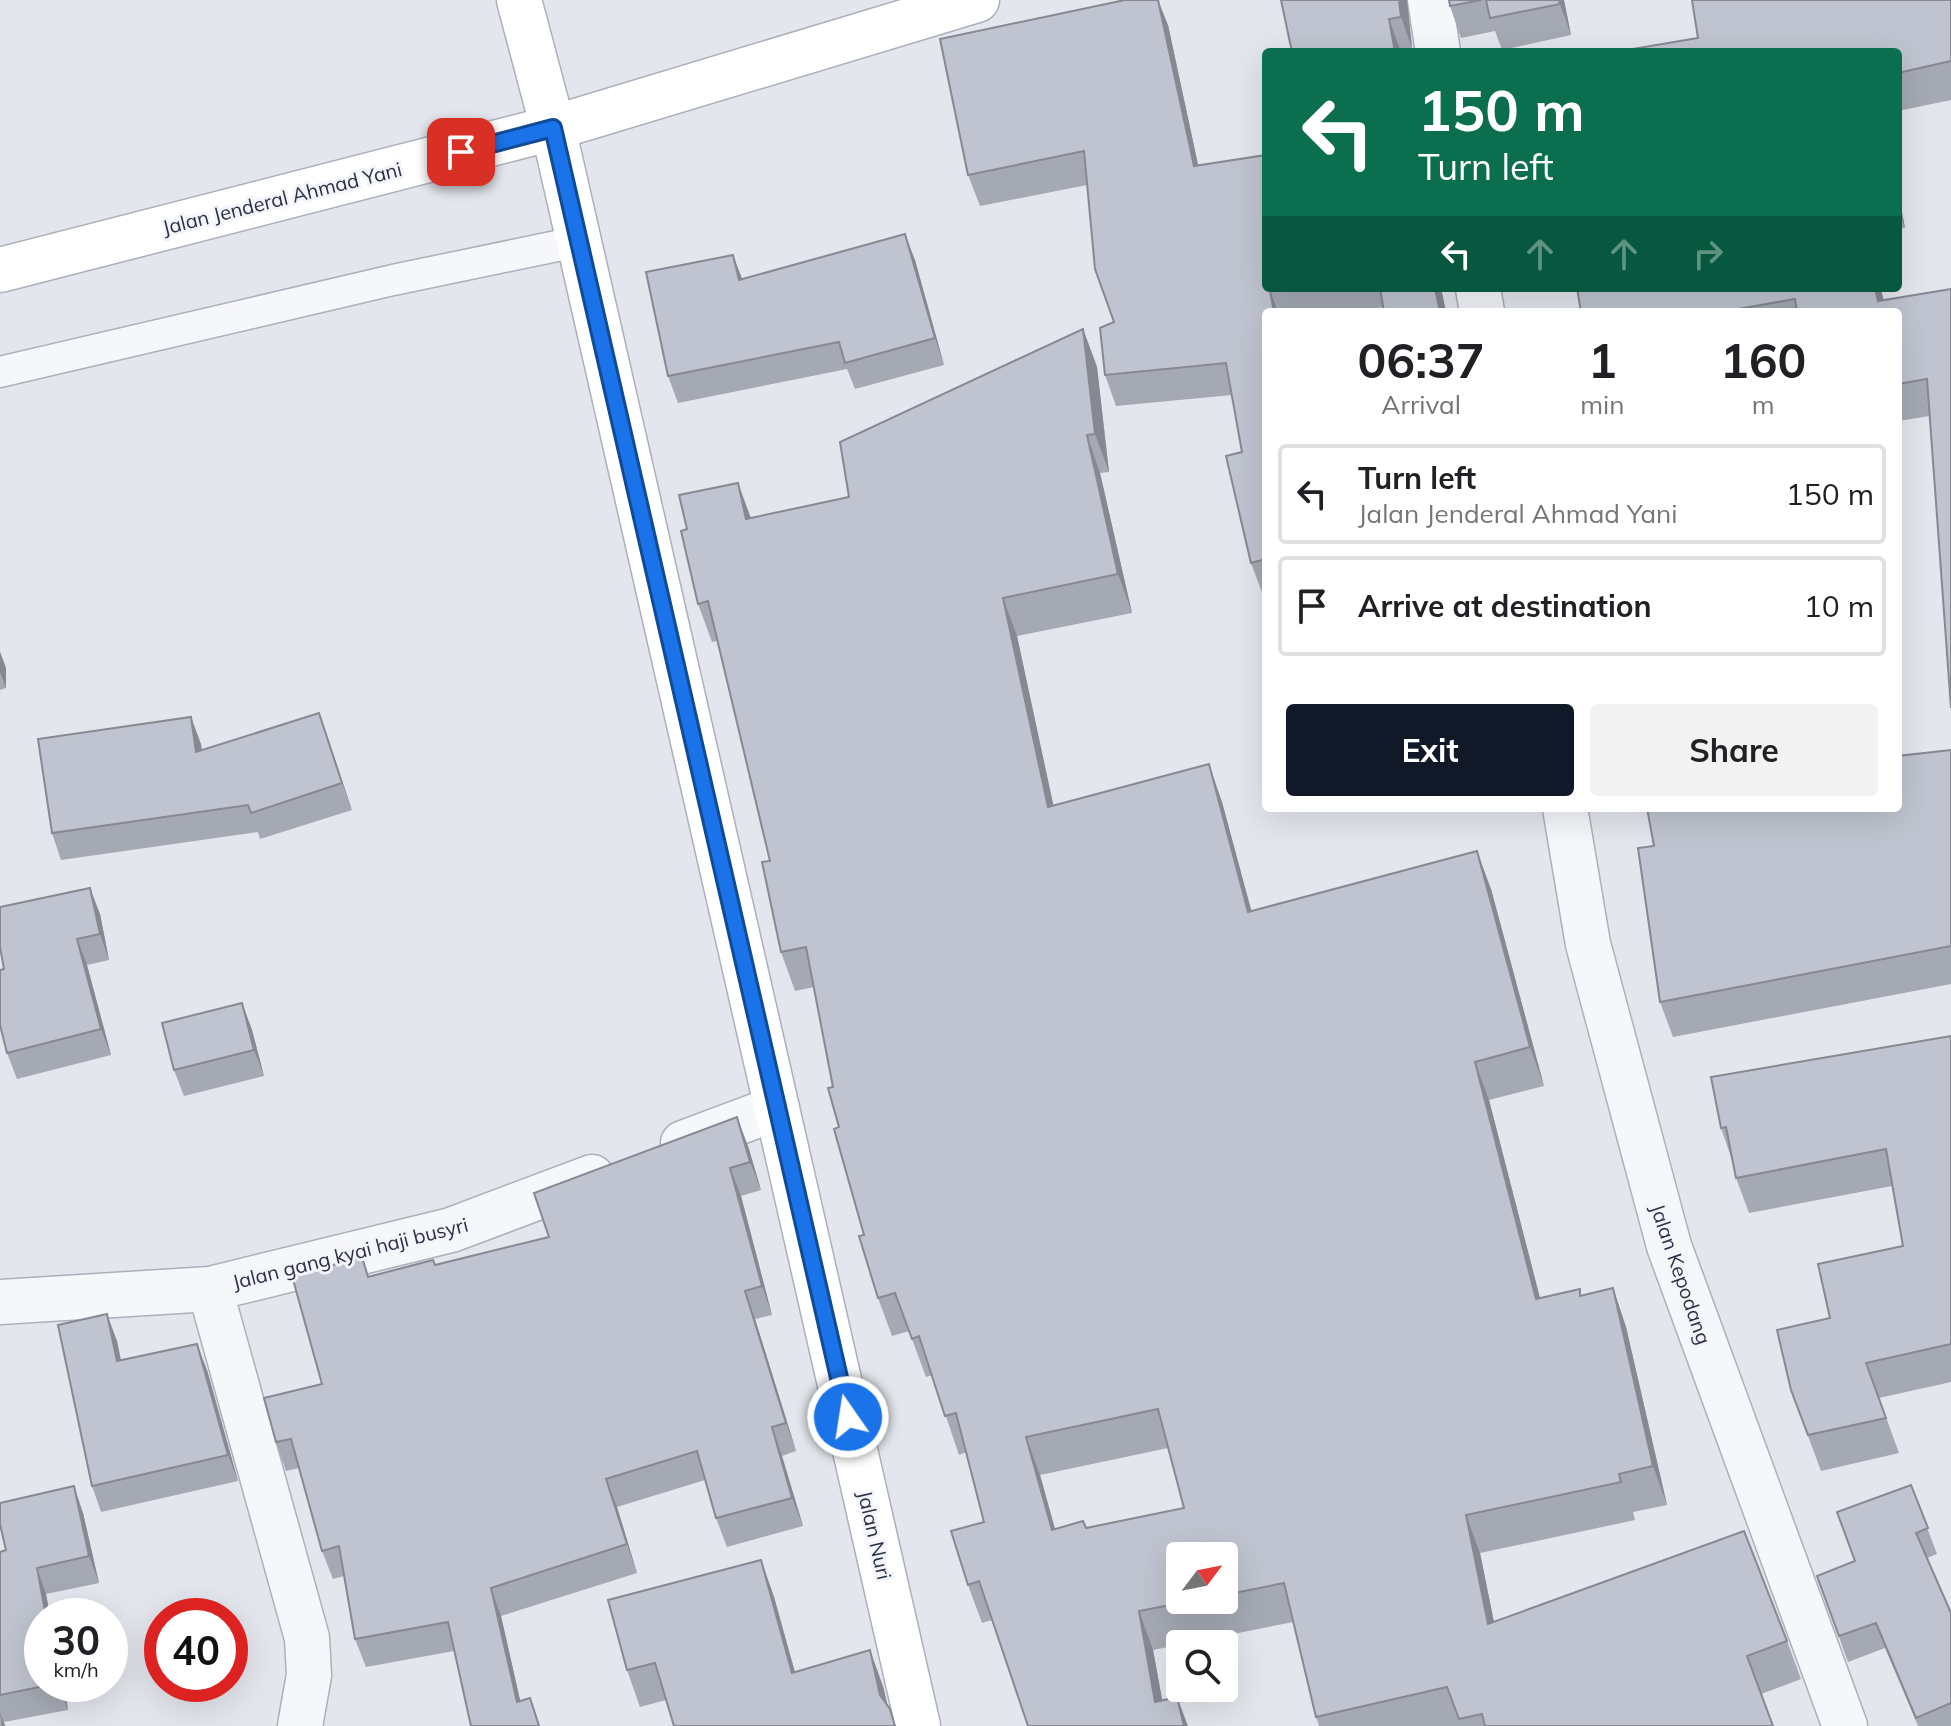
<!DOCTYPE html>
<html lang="en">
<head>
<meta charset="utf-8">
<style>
  :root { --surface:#fff; --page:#f2f2f2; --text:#202124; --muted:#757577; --line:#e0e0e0; --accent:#111827 }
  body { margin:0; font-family:Mulish,sans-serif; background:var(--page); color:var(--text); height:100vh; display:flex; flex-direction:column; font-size:30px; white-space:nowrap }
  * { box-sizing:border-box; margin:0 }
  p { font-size:26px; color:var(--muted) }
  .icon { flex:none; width:44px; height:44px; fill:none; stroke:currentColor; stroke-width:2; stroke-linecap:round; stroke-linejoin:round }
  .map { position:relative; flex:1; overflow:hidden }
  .side { position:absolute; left:1262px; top:308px; width:640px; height:504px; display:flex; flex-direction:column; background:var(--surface); border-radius:8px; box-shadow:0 8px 32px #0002 }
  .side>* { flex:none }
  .top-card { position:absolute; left:1262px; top:48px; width:640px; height:244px; border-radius:8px; box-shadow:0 8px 32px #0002; background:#0b6e4f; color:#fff; overflow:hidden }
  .needle { width:52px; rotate:58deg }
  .controls { position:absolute; left:1166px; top:1542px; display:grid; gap:16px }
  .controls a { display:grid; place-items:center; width:72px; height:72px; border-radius:8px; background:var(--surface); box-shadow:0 8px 32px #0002; font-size:40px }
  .speed { position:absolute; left:24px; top:1598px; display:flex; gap:16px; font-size:40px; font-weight:700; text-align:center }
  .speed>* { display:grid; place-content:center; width:104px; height:104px; border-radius:50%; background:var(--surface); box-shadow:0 8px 32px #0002; line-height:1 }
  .speed small { font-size:20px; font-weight:400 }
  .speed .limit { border:12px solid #d22; background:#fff; color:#111 }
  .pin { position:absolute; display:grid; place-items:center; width:68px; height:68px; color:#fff; margin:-34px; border-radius:16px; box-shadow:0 4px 12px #0006 }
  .me { position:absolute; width:88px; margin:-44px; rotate:347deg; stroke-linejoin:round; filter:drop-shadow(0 0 6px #0008) }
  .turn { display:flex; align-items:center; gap:28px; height:168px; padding:0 24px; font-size:36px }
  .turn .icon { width:104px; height:104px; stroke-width:2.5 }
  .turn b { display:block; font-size:56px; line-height:68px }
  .lanes { display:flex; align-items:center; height:76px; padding:0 24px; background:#0003; justify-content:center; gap:40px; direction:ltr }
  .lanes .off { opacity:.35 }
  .eta { display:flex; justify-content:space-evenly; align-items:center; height:136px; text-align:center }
  .eta b { font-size:48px; font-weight:700; line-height:56px }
  .action { display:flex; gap:16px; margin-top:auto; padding:16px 24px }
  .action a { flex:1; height:92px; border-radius:8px; background:var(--accent); color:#fff; font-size:32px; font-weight:700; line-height:92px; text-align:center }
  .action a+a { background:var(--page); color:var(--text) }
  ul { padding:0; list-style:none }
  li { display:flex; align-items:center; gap:24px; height:100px; margin:0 16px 12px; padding:0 8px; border:4px solid var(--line); border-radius:8px }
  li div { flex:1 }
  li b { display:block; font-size:30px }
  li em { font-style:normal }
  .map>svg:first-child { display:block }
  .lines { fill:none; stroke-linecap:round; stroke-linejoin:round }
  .lane-casing { stroke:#abb0ba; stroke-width:33 }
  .street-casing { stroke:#abb0ba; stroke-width:47 }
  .secondary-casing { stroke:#abb0ba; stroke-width:47 }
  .lane { stroke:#f6f7fa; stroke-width:30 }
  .street { stroke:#f6f7fa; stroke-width:44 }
  .secondary { stroke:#fff; stroke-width:44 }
  .wall { fill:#a4a9b3; fill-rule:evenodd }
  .shaded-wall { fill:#868992 }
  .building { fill:#bfc4d0; stroke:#868992; stroke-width:2; fill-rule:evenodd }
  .route-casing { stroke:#114b97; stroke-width:20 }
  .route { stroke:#1a73e8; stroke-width:14 }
  .labels { text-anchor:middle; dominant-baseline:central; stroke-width:6; stroke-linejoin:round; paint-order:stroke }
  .street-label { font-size:20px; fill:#283147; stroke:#f3f5f9 }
</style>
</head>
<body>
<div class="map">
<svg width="1951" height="1726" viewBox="0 0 1951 1726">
  <rect width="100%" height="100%" fill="#e3e6ec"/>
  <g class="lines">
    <g class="lane-casing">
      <path id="lane" d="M0 372 393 280 576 242"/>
    </g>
    <g class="street-casing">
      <path id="street" d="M1430 0 1438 52
        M1478 288 1482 312
        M1565 808 1588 944 1669 1246 1845 1726
        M683 1143 777 1108
        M210 1289 307 1638 309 1675 300 1726
        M0 1302 210 1289 451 1230 592 1177"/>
    </g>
    <g class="secondary-casing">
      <path id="secondary" d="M519 0 553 128 918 1726
        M0 270 553 128 977 0"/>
    </g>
    <use href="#lane" class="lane"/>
    <use href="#street" class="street"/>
    <use href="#secondary" class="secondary"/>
  </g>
  <path class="wall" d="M1407 0 1412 48 1401 51 1292 52Z
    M1449 0H1564L1571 35 1502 50 1495 31 1461 38 1450 6Z
    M1951 0V100L1898 111V52L1698 38Z
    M1168 25 1198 165 1266 288H1441L1446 312H1384V307L1351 312H1266V594L1263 595 1251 563 1242 452 1232 395 1116 406 1105 375 1114 322 1087 185 980 206 968 175Z
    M1898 192 1905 228 1898 229Z
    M915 260 944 365 855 389 847 369 678 403 668 376 742 279Z
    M1577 288 1884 300 1951 289 1930 416 1898 421V312H1581Z
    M1083 329 1097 367 1109 472 1100 473 1132 613 1017 636 1053 806 1222 802 1251 911 1491 889 1544 1086 1489 1100 1540 1298 1582 1296 1613 1288 1626 1327 1667 1505 1633 1512 1635 1520 1480 1553 1494 1622 1787 1641 1801 1679 1761 1694 1773 1726H1319L1316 1717 1293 1622 1153 1650 1162 1700 1184 1726 992 1620 982 1623 968 1585 984 1522 966 1452 959 1455 932 1375 926 1377 909 1331 892 1336 878 1298 839 1127 833 1087 814 987 795 991 781 952 770 861 717 641 712 642 698 604 687 529 751 518 849 497ZM1168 1448 1184 1508 1086 1528 1055 1529 1040 1475ZM1224 1556V1600H1180Z
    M0 652 6 668V688L0 690Z
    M328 739 352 810 260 839 258 832 61 860 52 833 201 744V750Z
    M1951 750V984L1673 1037 1660 1002 1654 846Z
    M100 914 109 960 87 965 111 1055 17 1079 7 1053 4 969Z
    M242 1003 252 1030 264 1076 184 1096 174 1070Z
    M1951 1036V1382L1879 1398 1899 1453 1821 1471 1791 1390 1830 1318 1903 1246 1892 1186 1749 1213 1736 1178 1732 1160 1721 1128Z
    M748 1146 761 1190 741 1196 772 1315 755 1319 796 1451 782 1456 803 1526 727 1547 716 1518 705 1480 617 1507 637 1573 501 1616 520 1701 530 1698 540 1726H471L454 1651 366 1667 355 1639 344 1576 333 1579 322 1551 299 1468 286 1471 276 1442 322 1384 362 1257 369 1277 435 1265 549 1237Z
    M117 1341 121 1360 207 1370 238 1481 101 1512 92 1486Z
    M1911 1485 1937 1554 1927 1558 1951 1613V1726H1918L1885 1648 1848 1662 1817 1576 1855 1561Z
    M83 1513 99 1583 46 1594 50 1616H42V1684H64L68 1710 4 1722 5 1726H0V1552L6 1550Z
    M761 1560 774 1597 795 1672 883 1686 888 1706 896 1726H674L666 1700 640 1707 627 1670Z"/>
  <path class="shaded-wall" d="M1158 0 1168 25 1205 197 1194 166Z
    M1399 0H1407L1412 48 1401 17Z
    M1559 0H1564L1571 35 1560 4Z
    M1389 19 1401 52H1395Z
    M1898 192 1905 228 1898 210Z
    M905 234 915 260 944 365 935 338Z
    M733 255 743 281 739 280Z
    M1435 288H1441L1446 312H1440Z
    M1875 288H1881L1886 312 1878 301Z
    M1270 291 1278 312H1274Z
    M1083 329 1097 367 1109 472 1095 434Z
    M1087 435 1100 473 1132 613 1118 574Z
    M738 483 752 521 746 519Z
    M1003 598 1017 636 1062 845 1048 807Z
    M0 652 6 668V688L0 672Z
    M319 713 328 739 352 810 342 783Z
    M191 717 201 744 206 778 196 752Z
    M1209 764 1222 802 1262 950 1248 912Z
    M1477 851 1491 889 1544 1086 1530 1047Z
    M90 888 100 914 109 960 100 934Z
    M77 939 87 965 111 1055 101 1029Z
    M242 1003 252 1030 264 1076 254 1050Z
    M1475 1062 1489 1100 1550 1337 1536 1299Z
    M737 1117 748 1146 761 1190 750 1162Z
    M730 1168 741 1196 772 1315 762 1286Z
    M1613 1288 1626 1327 1667 1505 1653 1466Z
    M745 1291 755 1319 796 1451 786 1423Z
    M107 1314 117 1341 126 1388 117 1361Z
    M197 1344 207 1370 238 1481 228 1455Z
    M772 1427 782 1456 803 1526 792 1498Z
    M1026 1437 1040 1475 1066 1569 1052 1530Z
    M606 1479 617 1507 637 1573 627 1544Z
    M74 1486 83 1513 99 1583 89 1556Z
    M1466 1515 1480 1553 1502 1662 1488 1624Z
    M761 1560 774 1597 805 1709 792 1673Z
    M37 1568 46 1594 50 1616H46Z
    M491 1588 501 1616 526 1726 517 1702Z
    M1139 1611 1153 1650 1167 1726 1155 1702Z
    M870 1650 883 1686 892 1726 880 1695Z
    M59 1684H64L68 1710Z
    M1177 1697 1188 1726H1184Z
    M0 1712 5 1726H2Z"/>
  <path class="building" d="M1125 0H1158L1194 166 1266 155V288H1287L1270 291 1274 312H1266V559L1251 563 1226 456 1242 452 1226 363 1105 375 1100 328 1114 322 1095 269 1084 151 968 175 940 39Z
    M1281 0H1399L1401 17 1389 19 1395 52H1292Z
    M1449 0H1481L1450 6Z
    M1486 0H1559L1560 4 1490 18Z
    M1692 0H1951V61L1898 73V52H1615L1698 38Z
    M905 234 935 338 845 363 839 342 668 376 646 272 733 255 739 280Z
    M1380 288H1435L1440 312H1384Z
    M1577 288H1875L1878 301 1951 289V708L1927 379 1898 384V312H1797L1795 299 1721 312H1581Z
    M1083 329 1095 434 1087 435 1118 574 1003 598 1048 807 1209 764 1248 912 1477 851 1530 1047 1475 1062 1536 1299 1580 1289V1296L1613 1288 1653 1466 1619 1474 1621 1482 1466 1515 1488 1624 1744 1531 1787 1641 1747 1656 1773 1726H1485L1482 1714 1459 1719 1447 1687 1316 1717 1284 1583 1224 1595V1556H1180V1600H1196L1139 1611 1155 1702 1177 1697 1184 1726H1028L979 1581 968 1585 951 1531 984 1522 956 1413 945 1416 919 1336 912 1339 895 1293 878 1298 859 1236 864 1235 834 1129 839 1127 828 1088 833 1087 806 947 781 952 762 862 770 861 708 601 698 604 681 531 687 529 679 495 738 483 746 519 849 497 840 442ZM1158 1409 1184 1508 1086 1528 1083 1521 1052 1530 1026 1437Z
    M319 713 342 783 251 813 248 805 52 833 38 739 191 717 196 752Z
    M1951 750V946L1660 1002 1638 848 1654 846 1647 808H1898V756Z
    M90 888 100 934 77 939 101 1029 7 1053 0 1025V970L4 969 0 947V907Z
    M242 1003 254 1050 174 1070 162 1023Z
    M1951 1036V1344L1866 1363 1886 1418 1808 1435 1791 1390 1777 1330 1830 1318 1818 1264 1903 1246 1886 1149 1736 1178 1726 1127 1721 1128 1711 1077Z
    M737 1117 750 1162 730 1168 762 1286 745 1291 786 1423 772 1427 792 1498 716 1518 697 1451 606 1479 627 1544 491 1588 517 1702 530 1698 539 1726H471L448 1622 355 1639 339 1546 322 1551 291 1439 276 1442 264 1398 322 1384 292 1276 362 1257 368 1277 433 1260 435 1265 549 1237 534 1193Z
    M107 1314 117 1361 197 1344 228 1455 92 1486 58 1325Z
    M1911 1485 1928 1528 1916 1533 1951 1613V1703L1916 1718 1876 1623 1839 1636 1817 1576 1855 1561 1837 1512Z
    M74 1486 89 1556 37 1568 46 1616H42V1684H54L0 1695V1552L6 1550 0 1524V1503Z
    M761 1560 792 1673 870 1650 880 1695 890 1709 895 1726H674L655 1663 627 1670 608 1600Z"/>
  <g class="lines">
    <g class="route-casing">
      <path id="route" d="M461 152 553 128 848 1417"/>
    </g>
    <use href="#route" class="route"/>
  </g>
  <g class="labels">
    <g class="street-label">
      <text transform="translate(282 198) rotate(-14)">Jalan Jenderal Ahmad Yani</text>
      <text transform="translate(350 1253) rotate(-14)">Jalan gang kyai haji busyri</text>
      <text transform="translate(1681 1274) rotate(71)">Jalan Kepodang</text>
      <text transform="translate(875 1535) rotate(77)">Jalan Nuri</text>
    </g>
  </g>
</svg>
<div class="controls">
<a><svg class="needle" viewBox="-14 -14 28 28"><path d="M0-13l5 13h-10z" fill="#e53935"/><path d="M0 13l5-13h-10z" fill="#757577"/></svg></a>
<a><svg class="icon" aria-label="search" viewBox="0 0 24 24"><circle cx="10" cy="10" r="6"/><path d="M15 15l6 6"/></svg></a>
</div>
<div class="speed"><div>30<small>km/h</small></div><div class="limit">40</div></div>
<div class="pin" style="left:461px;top:152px;background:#d93025"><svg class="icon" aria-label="arrive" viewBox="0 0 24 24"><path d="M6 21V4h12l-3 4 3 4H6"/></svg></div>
<svg class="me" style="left:848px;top:1417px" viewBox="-20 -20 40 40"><circle r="17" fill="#1a73e8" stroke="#fff" stroke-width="3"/><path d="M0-11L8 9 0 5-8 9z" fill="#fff"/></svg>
<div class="top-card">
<div class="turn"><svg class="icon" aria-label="left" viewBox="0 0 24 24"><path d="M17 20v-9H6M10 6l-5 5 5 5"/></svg><div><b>150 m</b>Turn left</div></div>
<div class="lanes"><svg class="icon" aria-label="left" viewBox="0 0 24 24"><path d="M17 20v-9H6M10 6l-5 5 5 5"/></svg><svg class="icon off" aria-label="ahead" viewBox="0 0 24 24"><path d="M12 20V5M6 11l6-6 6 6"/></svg><svg class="icon off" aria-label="ahead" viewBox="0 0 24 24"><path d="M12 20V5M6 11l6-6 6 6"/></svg><svg class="icon off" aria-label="right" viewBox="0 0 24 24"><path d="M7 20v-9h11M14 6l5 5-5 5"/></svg></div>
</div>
<section class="side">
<div class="eta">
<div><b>06:37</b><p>Arrival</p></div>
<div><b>1</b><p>min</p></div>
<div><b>160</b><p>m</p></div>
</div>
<ul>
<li><svg class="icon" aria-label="left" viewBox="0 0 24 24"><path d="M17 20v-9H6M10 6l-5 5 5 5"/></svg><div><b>Turn left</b><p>Jalan Jenderal Ahmad Yani</p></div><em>150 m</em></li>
<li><svg class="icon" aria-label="arrive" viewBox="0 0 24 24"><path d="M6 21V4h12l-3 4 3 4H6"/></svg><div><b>Arrive at destination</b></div><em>10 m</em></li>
</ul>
<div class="action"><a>Exit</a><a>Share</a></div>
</section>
</div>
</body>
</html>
